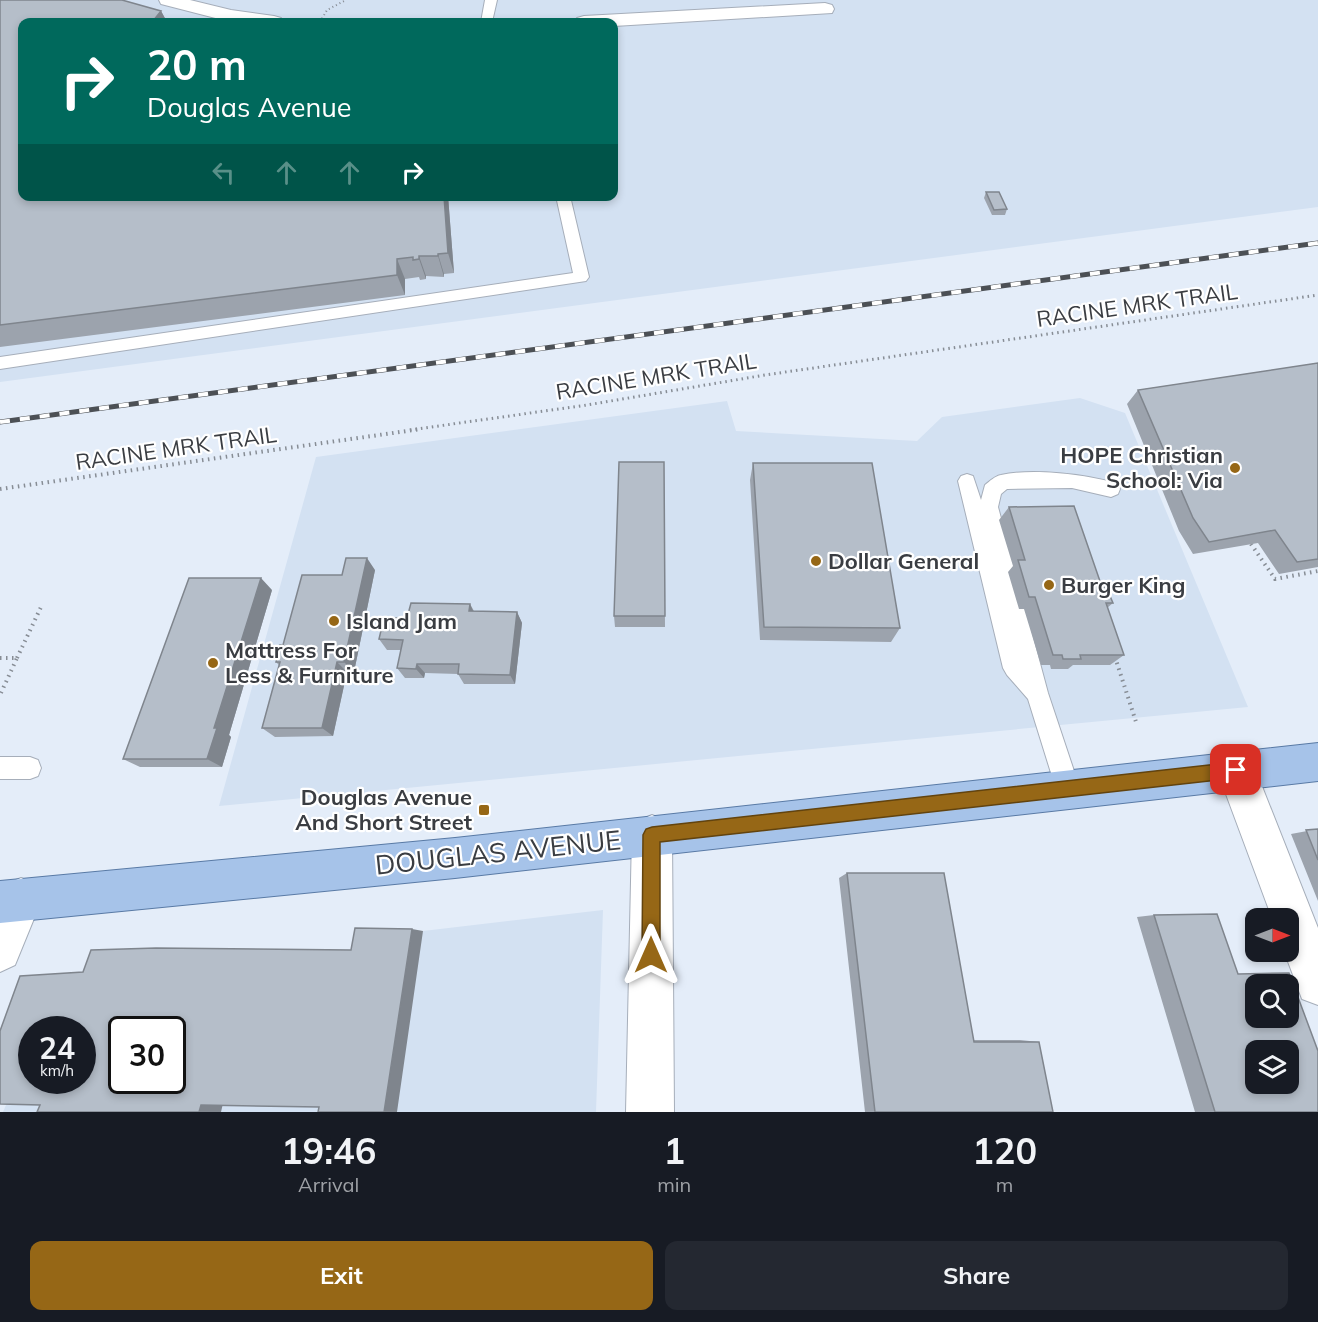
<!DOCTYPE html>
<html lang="en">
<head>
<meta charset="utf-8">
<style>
  :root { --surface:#171b24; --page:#242831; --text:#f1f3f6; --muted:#9ea1a6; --accent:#966716 }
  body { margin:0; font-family:Mulish,sans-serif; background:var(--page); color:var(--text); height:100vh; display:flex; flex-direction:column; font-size:22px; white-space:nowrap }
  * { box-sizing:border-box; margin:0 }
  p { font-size:20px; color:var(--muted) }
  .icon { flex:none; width:33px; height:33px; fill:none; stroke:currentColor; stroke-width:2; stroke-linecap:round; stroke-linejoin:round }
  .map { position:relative; height:1112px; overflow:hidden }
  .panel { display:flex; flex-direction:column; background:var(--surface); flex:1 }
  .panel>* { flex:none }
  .banner { position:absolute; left:18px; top:18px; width:600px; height:183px; border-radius:12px; box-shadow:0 3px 9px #0003; background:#00695c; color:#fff; overflow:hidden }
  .needle { width:39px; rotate:90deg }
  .controls { position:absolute; left:1245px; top:908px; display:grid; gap:12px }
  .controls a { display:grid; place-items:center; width:54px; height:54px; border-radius:12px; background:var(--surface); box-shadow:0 3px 9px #0003; font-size:30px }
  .speed { position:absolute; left:18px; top:1016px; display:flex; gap:12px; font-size:30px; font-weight:700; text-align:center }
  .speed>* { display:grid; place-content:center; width:78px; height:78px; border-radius:50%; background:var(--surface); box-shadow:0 3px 9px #0003; line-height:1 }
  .speed small { font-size:15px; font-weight:400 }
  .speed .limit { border:3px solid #111; border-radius:9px; background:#fff; color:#111 }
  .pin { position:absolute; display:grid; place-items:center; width:51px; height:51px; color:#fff; margin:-26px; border-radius:12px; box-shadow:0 3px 9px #0006 }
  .me { position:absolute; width:66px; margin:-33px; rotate:0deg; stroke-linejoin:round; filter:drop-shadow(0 0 4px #0008) }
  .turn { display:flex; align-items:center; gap:21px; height:126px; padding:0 30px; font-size:27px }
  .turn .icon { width:78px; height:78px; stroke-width:2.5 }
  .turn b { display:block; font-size:42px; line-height:51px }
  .lanes { display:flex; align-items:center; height:57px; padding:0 30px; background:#0003; justify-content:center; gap:30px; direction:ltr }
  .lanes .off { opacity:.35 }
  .eta { display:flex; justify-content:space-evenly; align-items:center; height:102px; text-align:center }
  .eta b { font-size:36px; font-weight:700; line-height:42px }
  .primary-button { display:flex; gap:12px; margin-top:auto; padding:12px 30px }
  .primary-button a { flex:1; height:69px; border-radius:12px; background:var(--accent); color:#fff; font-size:24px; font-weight:700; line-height:69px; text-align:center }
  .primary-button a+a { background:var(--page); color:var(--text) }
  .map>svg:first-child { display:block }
  .built { fill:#d3e1f2; fill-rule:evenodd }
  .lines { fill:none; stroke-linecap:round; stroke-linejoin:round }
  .service-casing { stroke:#a6aeba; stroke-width:2 }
  .minor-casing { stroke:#a6aeba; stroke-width:2 }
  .primary-casing { stroke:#597aa5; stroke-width:2 }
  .path-far2 { stroke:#878d95; stroke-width:2; stroke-dasharray:1 3; stroke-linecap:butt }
  .path-far1 { stroke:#878d95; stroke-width:3; stroke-dasharray:1.5 4; stroke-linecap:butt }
  .path { stroke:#878d95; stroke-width:4; stroke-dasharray:1.5 4.5; stroke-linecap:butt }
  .service { fill:#fff; fill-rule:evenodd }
  .minor { fill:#fff; fill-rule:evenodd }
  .primary { fill:#a6c3e9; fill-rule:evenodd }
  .rail-casing { stroke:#4c5055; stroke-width:5 }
  .rail { stroke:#fff; stroke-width:4; stroke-dasharray:10; stroke-linecap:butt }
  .wall { fill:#9ca3ad }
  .shaded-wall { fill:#7f858d }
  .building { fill:#b5bec9; stroke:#7f858d; stroke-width:1.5; fill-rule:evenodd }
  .route { fill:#966716; stroke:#62430e; stroke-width:1.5 }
  .poi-dot { fill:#966716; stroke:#fff; stroke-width:2 }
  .labels { text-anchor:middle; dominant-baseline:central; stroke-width:4.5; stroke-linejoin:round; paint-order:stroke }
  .street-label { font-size:22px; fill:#3a3d42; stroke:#fff }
  .poi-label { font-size:22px; font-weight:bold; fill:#3a3d42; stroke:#fff; text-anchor:start }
  .near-street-label { font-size:27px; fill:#3a3d42; stroke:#fff }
</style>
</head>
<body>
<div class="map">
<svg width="1318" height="1112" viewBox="0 0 1318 1112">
  <rect width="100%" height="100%" fill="#e4edf9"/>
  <path class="built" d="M0 0H1318V207L0 382ZM22 22H614V196H22Z
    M1080 398 1125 413 1248 707 219 806 316 457 727 401 736 431 917 441 942 417Z
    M603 910 596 1112H3L9 1098 32 1080H82V1029L365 952 369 931H423ZM122 1029H172V1080H122Z"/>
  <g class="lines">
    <g class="service-casing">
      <path id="service" d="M485 0H497L492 22H481Z
        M556 196H570L589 277 586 281 0 369V357L573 273Z
        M967 474 973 476 981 500 985 485C990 481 995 476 1001 475 1031 468 1088 474 1118 484L1120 489 1118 494 1111 497 1072 488 1007 489 1001 494 998 507 1048 693 1080 789 1076 797 1068 801 1060 797 1056 789 1028 699 1007 675 1003 668 958 481 961 476Z
        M0 757H30L38 760 41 768 38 776 30 779H0Z"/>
    </g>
    <g class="minor-casing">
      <path id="minor" d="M159 0H190L231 10 274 16 281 18 284 22H231L161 4Z
        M825 3 832 5 834 9 832 13 614 26V22H574L577 18 584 16Z
        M1236 751 1250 756 1318 928V1005L1302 999 1284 951H1288V918H1272L1217 770 1222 756Z
        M652 815 666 821 672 835 674 1112H626L632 835 638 821Z
        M21 878 36 884 42 899 15 965 0 972V899L6 884Z"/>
    </g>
    <g class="primary-casing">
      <path id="primary" d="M1318 743V781L455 878 0 923V881L455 838Z"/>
    </g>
    <path class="path-far2" d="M320 22 327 10 346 0"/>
    <path class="path-far1" d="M410 430 587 405 765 375 1318 295"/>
    <path class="path" d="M0 489 421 429
      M1251 544 1275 579 1318 571
      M1115 657 1137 725
      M0 658H17L0 695
      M17 658 41 607"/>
    <use href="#service" class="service"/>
    <use href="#minor" class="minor"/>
    <use href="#primary" class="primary"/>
    <g class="rail-casing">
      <path id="rail" d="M0 422 1318 243"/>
    </g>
    <use href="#rail" class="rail"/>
  </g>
  <path class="wall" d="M0 0 161 11 167 22H22L448 196 454 273 444 274V277L426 276V279L420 280 419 277 405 279V295L0 347Z
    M986 192 1007 209 1005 215H992L984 198Z
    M1318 363V567L1279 574 1258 543 1193 554 1179 531 1127 404 1138 390Z
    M664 462 665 627H615L614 616Z
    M753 463 900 628 891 642 760 640 750 480Z
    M1009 507 1102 587 1113 603 1107 608 1124 655 1110 665H1073L1068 669H1051L1050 665H1041L1024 609H1019L1008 572 1013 566 999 520Z
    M375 570 354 672H347L333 736 275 737 262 728 279 665 276 662 283 645 342 575Z
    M272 590 229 735 231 737 222 767H140L123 759Z
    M470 604 474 611 517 612 522 623 515 684H464L458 674 425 673 424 678H405L397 668 401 650H387L379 639 407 618Z
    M1318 829V901L1291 834Z
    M847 873 974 1040H1020L1039 1042 1053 1112H865L839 878Z
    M1154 915 1238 974 1318 1112H1195L1137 917Z"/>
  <path class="shaded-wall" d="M161 11 167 22H154L153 21Z
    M444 196H448L454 273 448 253Z
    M438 254 444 274V277L438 256Z
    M419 256 426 276V279L419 259Z
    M397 259 405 279V295L397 275Z
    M367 558 375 570 354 672 344 662Z
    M261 578 272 590 229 735 231 737 222 767 207 759 214 728Z
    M470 604 475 615 469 611Z
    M517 612 522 623 515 684 510 675Z
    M337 662 347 672 333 736 322 728Z
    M417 664 425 673 424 678 416 669Z
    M412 929 423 931 397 1112H384Z
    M224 1099 221 1112H199L201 1105Z"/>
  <path class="building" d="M0 0H122L161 11 153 21 158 22H22V196H444L448 253 438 254V256H419V259L413 260V257L397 259V275L0 325Z
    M986 192H999L1007 209 994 210Z
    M1318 363V559L1297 562 1275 530 1209 542 1193 518 1138 390Z
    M619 462H664L665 616H614Z
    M753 463H872L900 628 764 627Z
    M1074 506 1102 587H1106L1113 603H1106L1124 655H1080L1081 659H1063L1062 655H1053L1035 597H1029L1018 560H1025L1009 507Z
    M346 558H367L344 662H337L322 728H262L280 662H276L280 645H283L302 575H342Z
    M189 578H261L214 728H217L207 759H123Z
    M411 603 470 604 469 611 517 612 510 675 458 674 459 664H417L416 669 397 668 403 640 379 639 384 618H407Z
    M1318 829V860L1306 830Z
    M847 873H944L974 1042H1039L1053 1112H875Z
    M1217 914 1238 974 1289 973 1318 1051V1112H1215L1154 915ZM1256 984H1288V1017H1256ZM1256 1050H1288V1083H1256Z
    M355 928 412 929 384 1112H318L319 1107 201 1105 199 1112H37L40 1105 0 1104V1031L20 976 83 972 91 950 156 948 351 950ZM32 1029H82V1080H32ZM122 1029H172V1080H122Z"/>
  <path class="route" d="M1236 762 1241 764 1244 770 1241 776 1236 778 660 842V955L657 961 651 964 645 961 642 955 643 835 646 829 652 827Z"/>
  <g class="poi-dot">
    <circle cx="1235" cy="468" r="6"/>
    <circle cx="816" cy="561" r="6"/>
    <circle cx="1049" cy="585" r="6"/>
    <circle cx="334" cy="621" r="6"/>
    <circle cx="213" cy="663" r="6"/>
    <rect x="478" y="804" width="12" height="12" rx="3"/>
  </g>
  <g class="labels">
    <g class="street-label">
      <text transform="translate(1137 305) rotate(-8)">RACINE MRK TRAIL</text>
      <text transform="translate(656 376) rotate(-9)">RACINE MRK TRAIL</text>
      <text transform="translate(176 448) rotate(-8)">RACINE MRK TRAIL</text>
    </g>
    <g class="poi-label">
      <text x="1223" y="455" text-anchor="end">HOPE Christian<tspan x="1223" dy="25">School: Via</tspan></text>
      <text x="828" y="561">Dollar General</text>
      <text x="1061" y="585">Burger King</text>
      <text x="346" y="621">Island Jam</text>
      <text x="225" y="650">Mattress For<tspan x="225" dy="25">Less &amp; Furniture</tspan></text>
      <text x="472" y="797" text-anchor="end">Douglas Avenue<tspan x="472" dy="25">And Short Street</tspan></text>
    </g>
    <g class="near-street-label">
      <text transform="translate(498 852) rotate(-6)">DOUGLAS AVENUE</text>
    </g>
  </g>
</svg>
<div class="controls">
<a><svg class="needle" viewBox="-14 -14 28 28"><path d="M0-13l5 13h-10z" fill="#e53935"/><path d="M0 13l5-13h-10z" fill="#9ea1a6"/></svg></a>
<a><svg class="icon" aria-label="search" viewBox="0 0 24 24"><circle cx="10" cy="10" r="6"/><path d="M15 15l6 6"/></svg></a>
<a><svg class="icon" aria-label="layers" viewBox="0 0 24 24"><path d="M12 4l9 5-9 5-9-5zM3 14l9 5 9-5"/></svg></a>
</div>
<div class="speed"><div>24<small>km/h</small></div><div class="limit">30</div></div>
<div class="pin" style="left:1236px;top:770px;background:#d93025"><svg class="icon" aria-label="arrive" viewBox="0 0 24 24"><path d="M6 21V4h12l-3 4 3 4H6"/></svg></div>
<svg class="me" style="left:651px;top:955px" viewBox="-20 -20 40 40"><path d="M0-17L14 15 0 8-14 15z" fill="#966716" stroke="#fff" stroke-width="4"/></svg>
<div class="banner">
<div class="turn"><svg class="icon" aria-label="right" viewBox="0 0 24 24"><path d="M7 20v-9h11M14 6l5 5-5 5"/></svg><div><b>20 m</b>Douglas Avenue</div></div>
<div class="lanes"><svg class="icon off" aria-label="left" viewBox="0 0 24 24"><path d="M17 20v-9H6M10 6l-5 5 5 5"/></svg><svg class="icon off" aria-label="ahead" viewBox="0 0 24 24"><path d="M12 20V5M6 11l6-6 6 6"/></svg><svg class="icon off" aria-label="ahead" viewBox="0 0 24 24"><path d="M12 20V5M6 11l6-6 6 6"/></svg><svg class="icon" aria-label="right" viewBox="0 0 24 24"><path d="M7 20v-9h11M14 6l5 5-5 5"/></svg></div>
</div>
</div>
<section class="panel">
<div class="eta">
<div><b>19:46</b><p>Arrival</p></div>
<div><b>1</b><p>min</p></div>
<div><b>120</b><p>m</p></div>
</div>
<div class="primary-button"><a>Exit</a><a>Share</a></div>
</section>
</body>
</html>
